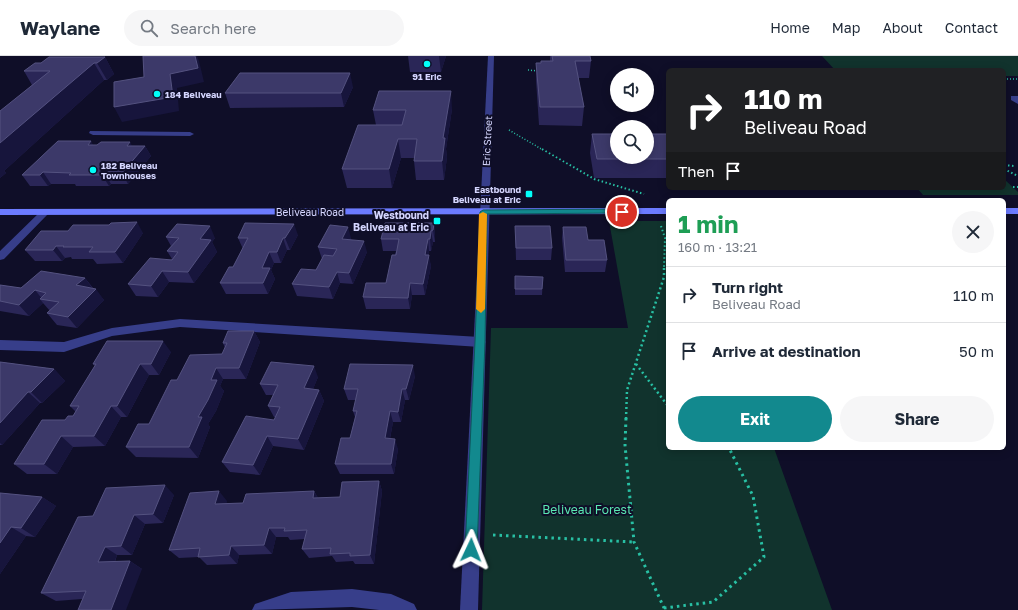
<!DOCTYPE html>
<html lang="en">
<head>
<meta charset="utf-8">
<style>
  :root { --surface:#fff; --page:#f6f6f7; --text:#1f2937; --muted:#747a83; --line:#e0e1e3; --accent:#12898e }
  body { margin:0; font-family:"Golos Text",sans-serif; background:var(--page); color:var(--text); height:100vh; display:flex; flex-direction:column; font-size:15px; white-space:nowrap }
  * { box-sizing:border-box; margin:0 }
  p { font-size:13px; color:var(--muted) }
  .icon { flex:none; width:22px; height:22px; fill:none; stroke:currentColor; stroke-width:2; stroke-linecap:round; stroke-linejoin:round }
  .map { position:relative; flex:1; overflow:hidden }
  .side { position:absolute; left:666px; top:142px; width:340px; height:252px; display:flex; flex-direction:column; background:var(--surface); border-radius:6px; box-shadow:0 2px 10px #0003 }
  .side>* { flex:none }
  .guide { position:absolute; left:666px; top:12px; width:340px; height:122px; border-radius:6px; box-shadow:0 2px 10px #0003; background:#202124; color:#fff; overflow:hidden }
  .fabs { position:absolute; left:610px; top:12px; display:grid; gap:8px }
  .fabs a { display:grid; place-items:center; width:44px; height:44px; border-radius:50%; background:var(--surface); box-shadow:0 2px 10px #0003; font-size:20px }
  .pin { position:absolute; display:grid; place-items:center; width:34px; height:34px; color:#fff; margin:-17px; border:2px solid #fff; border-radius:50%; box-shadow:0 1px 4px #0007 }
  .me { position:absolute; width:44px; margin:-22px; rotate:2deg; stroke-linejoin:round; filter:drop-shadow(0 0 3px #0008) }
  .turn { display:flex; align-items:center; gap:14px; height:84px; padding:0 12px; font-size:18px }
  .turn .icon { width:52px; height:52px; stroke-width:2.5 }
  .turn b { display:block; font-size:28px; line-height:34px }
  .then { display:flex; align-items:center; height:38px; padding:0 12px; background:#0003; gap:8px; font-size:15px }
  .round { display:grid; place-items:center; flex:none; width:42px; height:42px; border-radius:21px; background:var(--page) }
  .head { display:flex; align-items:center; justify-content:space-between; height:68px; padding:0 12px }
  h1 { font-size:24px; font-weight:700; line-height:30px; color:#1e9e55 }
  .action { display:flex; gap:8px; margin-top:auto; padding:8px 12px }
  .action a { flex:1; height:46px; border-radius:24px; background:var(--accent); color:#fff; font-size:16px; font-weight:700; line-height:46px; text-align:center }
  .action a+a { background:var(--page); color:var(--text) }
  ul { padding:0; list-style:none }
  li { display:flex; align-items:center; gap:12px; height:56px; padding:0 12px; border-top:1px solid var(--line) }
  li div { flex:1 }
  li b { display:block; font-size:15px }
  li em { font-style:normal }
  header { display:flex; align-items:center; gap:24px; box-sizing:border-box; height:56px; padding:0 20px; background:var(--surface); border-bottom:1px solid var(--line) }
  header strong { font-size:19px }
  nav { display:flex; gap:22px; margin-inline-start:auto; font-size:14px }
  .search { width:280px; height:36px; background:var(--page); display:flex; align-items:center; gap:10px; box-sizing:border-box; padding:0 14px; border-radius:22px; color:var(--muted); font-size:15px }
  .map>svg:first-child { display:block }
  .green { fill:#11332d }
  .lines { fill:none; stroke-linecap:round; stroke-linejoin:round }
  .path-far3 { stroke:#28c0a4; stroke-width:1.5; stroke-dasharray:1 2; stroke-linecap:butt }
  .path-far2 { stroke:#28c0a4; stroke-width:2; stroke-dasharray:1.5 2.5; stroke-linecap:butt }
  .path-far1 { stroke:#28c0a4; stroke-width:2.5; stroke-dasharray:2 3; stroke-linecap:butt }
  .path { stroke:#28c0a4; stroke-width:3; stroke-dasharray:2.5 4; stroke-linecap:butt }
  .lane { fill:#373e8a; fill-rule:evenodd }
  .street { fill:#373e8a; fill-rule:evenodd }
  .secondary { fill:#6c7bff; fill-rule:evenodd }
  .wall { fill:#2a2657 }
  .shaded-wall { fill:#17153c }
  .building { fill:#3c3969; stroke:#545280 }
  .route { fill:#12898e; stroke:#0c595c }
  .slow { fill:#f59e0b }
  .poi-dot { fill:#01fff9; stroke:#0f0e28; stroke-width:1.5 }
  .labels { text-anchor:middle; dominant-baseline:central; stroke-width:4; stroke-linejoin:round; paint-order:stroke }
  .far-poi-label { font-size:9px; font-weight:bold; fill:#d5d6ff; stroke:#0f0e28; text-anchor:start }
  .street-label { font-size:10px; fill:#d5d6ff; stroke:#0f0e28 }
  .poi-label { font-size:10px; font-weight:bold; fill:#d5d6ff; stroke:#0f0e28; text-anchor:end }
  .near-park-label { font-size:12px; fill:#5ae7b2; stroke:#0f0e28 }
</style>
</head>
<body>
<header>
<strong>Waylane</strong>
<div class="search"><svg class="icon" aria-label="search" viewBox="0 0 24 24"><circle cx="10" cy="10" r="6"/><path d="M15 15l6 6"/></svg>Search here</div>
<nav><a>Home</a><a>Map</a><a>About</a><a>Contact</a></nav>
</header>
<div class="map">
<svg width="1018" height="554" viewBox="0 0 1018 554">
  <rect width="100%" height="100%" fill="#0f0e28"/>
  <path class="green" d="M822 0H1018V20H1004V14H835Z
    M1004 123 1018 136V139H923L917 132H1004Z
    M609 165H668V392H774L832 554H482L491 272H628Z"/>
  <g class="lines">
    <path class="path-far3" d="M528 14 538 15
      M1004 23H1018
      M509 74 543 94"/>
    <path class="path-far2" d="M542 93 594 123 644 138
      M1004 109 1014 110
      M1004 113 1018 120
      M1013 131H1018
      M661 170 665 182 664 212"/>
    <path class="path-far1" d="M636 308 668 350
      M626 363 627 334 664 221V211"/>
    <path class="path" d="M626 362 625 389 634 486 664 552 663 554
      M493 479 634 486
      M664 552 713 546 764 501 753 440 729 392"/>
    <path class="lane" d="M1011 40H1018V48L1011 44Z
      M90 75 190 76 194 78 190 80 93 79 89 77Z
      M45 153 50 156 48 158 4 203 0 204V195L42 154Z
      M180 263 480 281 484 283 486 286 484 289 480 291 180 271 112 280 64 296 0 294V284L64 286 112 272Z
      M352 533 391 538 414 548 417 554H379L352 551 252 554 255 548 291 536Z"/>
    <path class="street" d="M488 0H494L478 554H460Z"/>
    <path class="secondary" d="M668 152V158L0 159V153Z
      M1004 152H1018V158H1004Z"/>
  </g>
  <path class="wall" d="M408 0H446L441 16H410Z
    M550 0H590L591 5 589 22H578L584 51 582 70 539 69 536 24V7H541L550 5Z
    M105 1 114 18 107 24H104L4 115 6 117 0 122 32 29 24 15 41 7Z
    M353 31 344 51 230 52 225 37Z
    M452 53 446 93 447 101 444 124H416L414 105V102H401L392 132H347L342 113 376 69 373 54Z
    M592 78H668V122H594L590 97Z
    M93 89 145 90 151 100 128 128H111L109 130H76L75 128H51L48 130H30L22 119Z
    M434 168 435 180V186H433L431 195H429L428 199 431 210 425 239H412L410 253H366L363 241 386 227 396 195H383L381 183Z
    M515 170 552 192 551 204H516Z
    M563 171 588 184 607 204 605 216H565L562 182Z
    M143 177 123 207 97 208 93 203H72L71 201 65 202 62 205H35L25 194Z
    M298 179 290 194H287L281 207H274L271 214 275 223 268 238H226L220 227 233 211 243 193 238 182Z
    M166 181 215 182 212 186 217 196 194 227 169 226 158 241 136 240 128 228 172 203 167 195 171 190Z
    M351 182 350 184 367 196 353 228 340 227 333 243 297 240 292 228 316 214 322 203 318 191Z
    M515 220 543 221 542 239H515Z
    M85 222 93 232 104 244 77 272 57 269 47 257 50 255 43 247 29 260 0 255V229L21 232Z
    M254 275 260 286 246 323H223L220 330 224 335 216 355 208 368 210 371 198 402 136 401 126 391 149 368 177 324 222 298 225 292 223 287Z
    M171 296 159 319H149L127 361H121L105 390 73 391 57 418H27L14 408 65 364 73 360 76 356 70 350 95 310 93 308Z
    M0 306 54 313 65 325 42 347H40L2 389H0Z
    M415 320 409 344H405L401 366H393L390 383 398 393 394 418H340L335 408 350 382 355 361 353 355 356 344H348L344 333Z
    M318 321 313 333 319 334 324 345 304 394 273 390 260 419 230 416 222 406 274 364 276 361H274L268 350 273 339H266L260 328Z
    M379 425 382 435 374 508H355L353 505 336 506 332 500 309 502 302 493 305 483 290 484 288 481H276L272 498 239 499 237 508 207 509 199 501 179 502 169 494 227 445 226 447H243L314 435 318 442 340 441Z
    M0 437 42 441 56 450 35 481 26 480 0 518Z
    M174 439 163 467 145 468 132 499H117L115 506 130 505 142 513 82 543 56 545 41 537 93 460Z"/>
  <path class="shaded-wall" d="M195 0H197L199 5 204 26 177 32 179 55 122 66 114 51 170 18Z
    M439 0H446L441 16Z
    M105 1 114 18 107 24 97 7Z
    M94 7 104 24 4 115 6 117 0 122V87Z
    M350 17 353 31 344 51 341 37Z
    M451 35 452 53 446 93 447 101 444 124 442 105 443 82Z
    M398 83 401 102 392 132 389 113Z
    M91 85 97 96 88 89Z
    M130 86 136 97 127 90Z
    M145 90 151 100 128 128 122 117Z
    M43 116 51 128 48 130 40 119Z
    M104 116 111 128 109 130 102 119Z
    M137 166 143 177 123 207 115 196Z
    M294 168 298 179 290 194 285 182Z
    M434 168 435 180V186L433 174Z
    M210 170 215 182 212 186 217 196 194 227 188 216 200 183Z
    M348 171 351 182 345 194 342 183Z
    M431 175 433 186 431 195 430 183Z
    M283 182 287 194 281 207 277 196Z
    M428 183 429 195 427 210 425 199Z
    M364 185 367 196 353 228 349 217Z
    M56 190 65 202 62 205 53 194Z
    M269 196 274 207 271 214 275 223 268 238 263 227 262 212Z
    M429 199 431 210 425 239 423 228Z
    M162 215 169 226 158 241 151 230Z
    M337 216 340 227 333 243 329 231Z
    M85 222 93 233 76 229Z
    M410 227 412 239 410 253 408 242Z
    M96 233 104 244 77 272 68 261Z
    M35 234 43 244 40 243 43 247 29 260 19 249Z
    M254 275 260 286 246 323 239 312Z
    M163 285 171 296 159 319 151 308Z
    M140 308 149 319 127 361 117 350Z
    M413 309 415 320 409 344 406 333Z
    M314 310 318 321 309 343 304 332Z
    M216 312 223 323 220 330 224 335 216 355 208 368 210 371 198 402 189 391 198 361 211 324Z
    M54 313 65 325 42 347 31 336Z
    M402 333 405 344 401 366 398 356Z
    M319 334 324 345 304 394 298 383Z
    M28 336 40 347 2 389 0 387V367Z
    M111 350 121 361 105 390 94 380Z
    M390 355 393 366 388 393 385 382Z
    M61 380 73 391 57 418 44 408Z
    M267 380 273 390 260 419 253 409Z
    M395 383 398 393 394 418 391 408Z
    M379 425 382 435 374 508 370 499Z
    M165 429 174 439 163 467 153 458Z
    M219 435 227 445 223 457 215 448Z
    M314 435 320 445 313 442Z
    M42 441 56 450 35 481 21 472Z
    M134 459 145 468 132 499 121 490Z
    M11 471 26 480 0 518V487Z
    M269 472 276 481 272 498 264 489Z
    M231 490 239 499 237 508 229 499Z
    M105 491 117 499 111 515 98 506Z
    M130 505 142 513 126 554H111Z"/>
  <path class="building" d="M143 0H195L198 12 170 18 173 41 114 51V26L144 21Z
    M552 0H590L591 5H575L584 51H540L536 7H541V5H553Z
    M49 1H105L97 7H94L0 87V55L50 15H24L35 7H41Z
    M240 17H350L341 37H225Z
    M379 35H451L443 82H445L442 105H414L417 83H398L389 113H342L358 69H402L406 54H373Z
    M592 78H617V101H647V78H668V103H597Z
    M58 85H91L88 89H97L101 86H130L127 90H145L122 117 104 116 102 119H69L71 117 43 116 40 119H22Z
    M137 166 115 196H89L93 191H63L64 190H56L53 194H25L41 175H68L73 169H109L111 167Z
    M245 167 294 168 285 182H283L277 196H269L262 212H270L263 227H220L229 211H233L248 182H238Z
    M385 167H432L434 168 433 174 431 175 430 183H428L425 199H429L423 228 410 227 408 242 363 241 366 227H386L392 199H396L399 183H381Z
    M177 168 210 170 200 183 211 184 188 216 162 215 151 230 128 228 150 202 172 204 178 196 167 195 179 182 166 181Z
    M330 169 348 171 342 183 364 185 349 217 337 216 329 231 292 228 301 213 316 214 324 199 333 200 337 193 318 191Z
    M515 170H550L552 192H516Z
    M563 171H586L588 184H604L607 204H566Z
    M41 215 85 222 76 229 96 233 68 261 47 257 59 246 40 243 46 237 35 234 19 249 0 245V229L21 232Z
    M515 220 543 221 542 233H515Z
    M228 275H254L239 312H216L211 324H217L208 344 198 361H202L189 391H126L138 368H149L171 324H177L190 299 222 298 227 287H223Z
    M107 285H163L151 308H140L117 350H111L94 380H61L44 408H14L42 364H65L68 360H73L79 350H70L96 308H93Z
    M0 306 54 313 31 336H28L0 367Z
    M271 306 314 310 304 332 319 334 298 383 267 380 253 409 222 406 246 360 274 364 280 351 268 350 278 329 260 328Z
    M350 308 413 309 406 333H402L398 356 390 355 385 382 395 383 391 408H335L341 382H350L357 355H353L358 333H344Z
    M379 425 370 499 350 500V497L330 498 331 492 302 493 307 474 284 475 285 472H269L264 489 231 490 229 499 198 501 200 492 169 494 190 437 219 435 215 448 243 447 246 438 314 435 313 442 340 441 342 426Z
    M165 429 153 458 134 459 121 490 105 491 98 506 130 505 111 554H78L86 535 41 537 78 461 93 460 106 432Z
    M0 437 42 441 21 472 11 471 0 487Z"/>
  <path class="route" d="M622 153 624 154V157L487 158 485 286 477 494 476 498 471 500 467 498 465 494 475 286 480 156 483 154Z"/>
  <path class="slow" d="M483 156 487 158 485 253 481 257 476 253 479 158Z"/>
  <g class="poi-dot">
    <circle cx="427" cy="8" r="4"/>
    <circle cx="157" cy="38" r="4"/>
    <circle cx="93" cy="114" r="4"/>
    <rect x="525" y="134" width="8" height="8" rx="2"/>
    <rect x="433" y="161" width="8" height="8" rx="2"/>
  </g>
  <g class="labels">
    <g class="far-poi-label">
      <text x="427" y="20" text-anchor="middle">91 Eric</text>
      <text x="165" y="38">184 Beliveau</text>
      <text x="101" y="109">182 Beliveau<tspan x="101" dy="10">Townhouses</tspan></text>
      <text x="521" y="133" text-anchor="end">Eastbound<tspan x="521" dy="10">Beliveau at Eric</tspan></text>
    </g>
    <g class="street-label">
      <text transform="translate(487 85) rotate(-87)">Eric Street</text>
      <text x="310" y="156">Beliveau Road</text>
    </g>
    <g class="poi-label">
      <text x="429" y="159">Westbound<tspan x="429" dy="12">Beliveau at Eric</tspan></text>
    </g>
    <g class="near-park-label">
      <text x="587" y="453">Beliveau Forest</text>
    </g>
  </g>
</svg>
<div class="fabs">
<a><svg class="icon" aria-label="sound" viewBox="0 0 24 24"><path d="M4 9h4l5-4v14l-5-4H4zM17 9q2 3 0 6"/></svg></a>
<a><svg class="icon" aria-label="search" viewBox="0 0 24 24"><circle cx="10" cy="10" r="6"/><path d="M15 15l6 6"/></svg></a>
</div>
<div class="pin" style="left:622px;top:156px;background:#d93025"><svg class="icon" aria-label="arrive" viewBox="0 0 24 24"><path d="M6 21V4h12l-3 4 3 4H6"/></svg></div>
<svg class="me" style="left:471px;top:494px" viewBox="-20 -20 40 40"><path d="M0-17L14 15 0 8-14 15z" fill="#12898e" stroke="#fff" stroke-width="4"/></svg>
<div class="guide">
<div class="turn"><svg class="icon" aria-label="right" viewBox="0 0 24 24"><path d="M7 20v-9h11M14 6l5 5-5 5"/></svg><div><b>110 m</b>Beliveau Road</div></div>
<div class="then">Then<svg class="icon" aria-label="arrive" viewBox="0 0 24 24"><path d="M6 21V4h12l-3 4 3 4H6"/></svg></div>
</div>
<section class="side">
<div class="head"><div><h1>1 min</h1><p>160 m · 13:21</p></div><a class="round"><svg class="icon" aria-label="close" viewBox="0 0 24 24"><path d="M6 6l12 12M18 6L6 18"/></svg></a></div>
<ul>
<li><svg class="icon" aria-label="right" viewBox="0 0 24 24"><path d="M7 20v-9h11M14 6l5 5-5 5"/></svg><div><b>Turn right</b><p>Beliveau Road</p></div><em>110 m</em></li>
<li><svg class="icon" aria-label="arrive" viewBox="0 0 24 24"><path d="M6 21V4h12l-3 4 3 4H6"/></svg><div><b>Arrive at destination</b></div><em>50 m</em></li>
</ul>
<div class="action"><a>Exit</a><a>Share</a></div>
</section>
</div>
</body>
</html>
